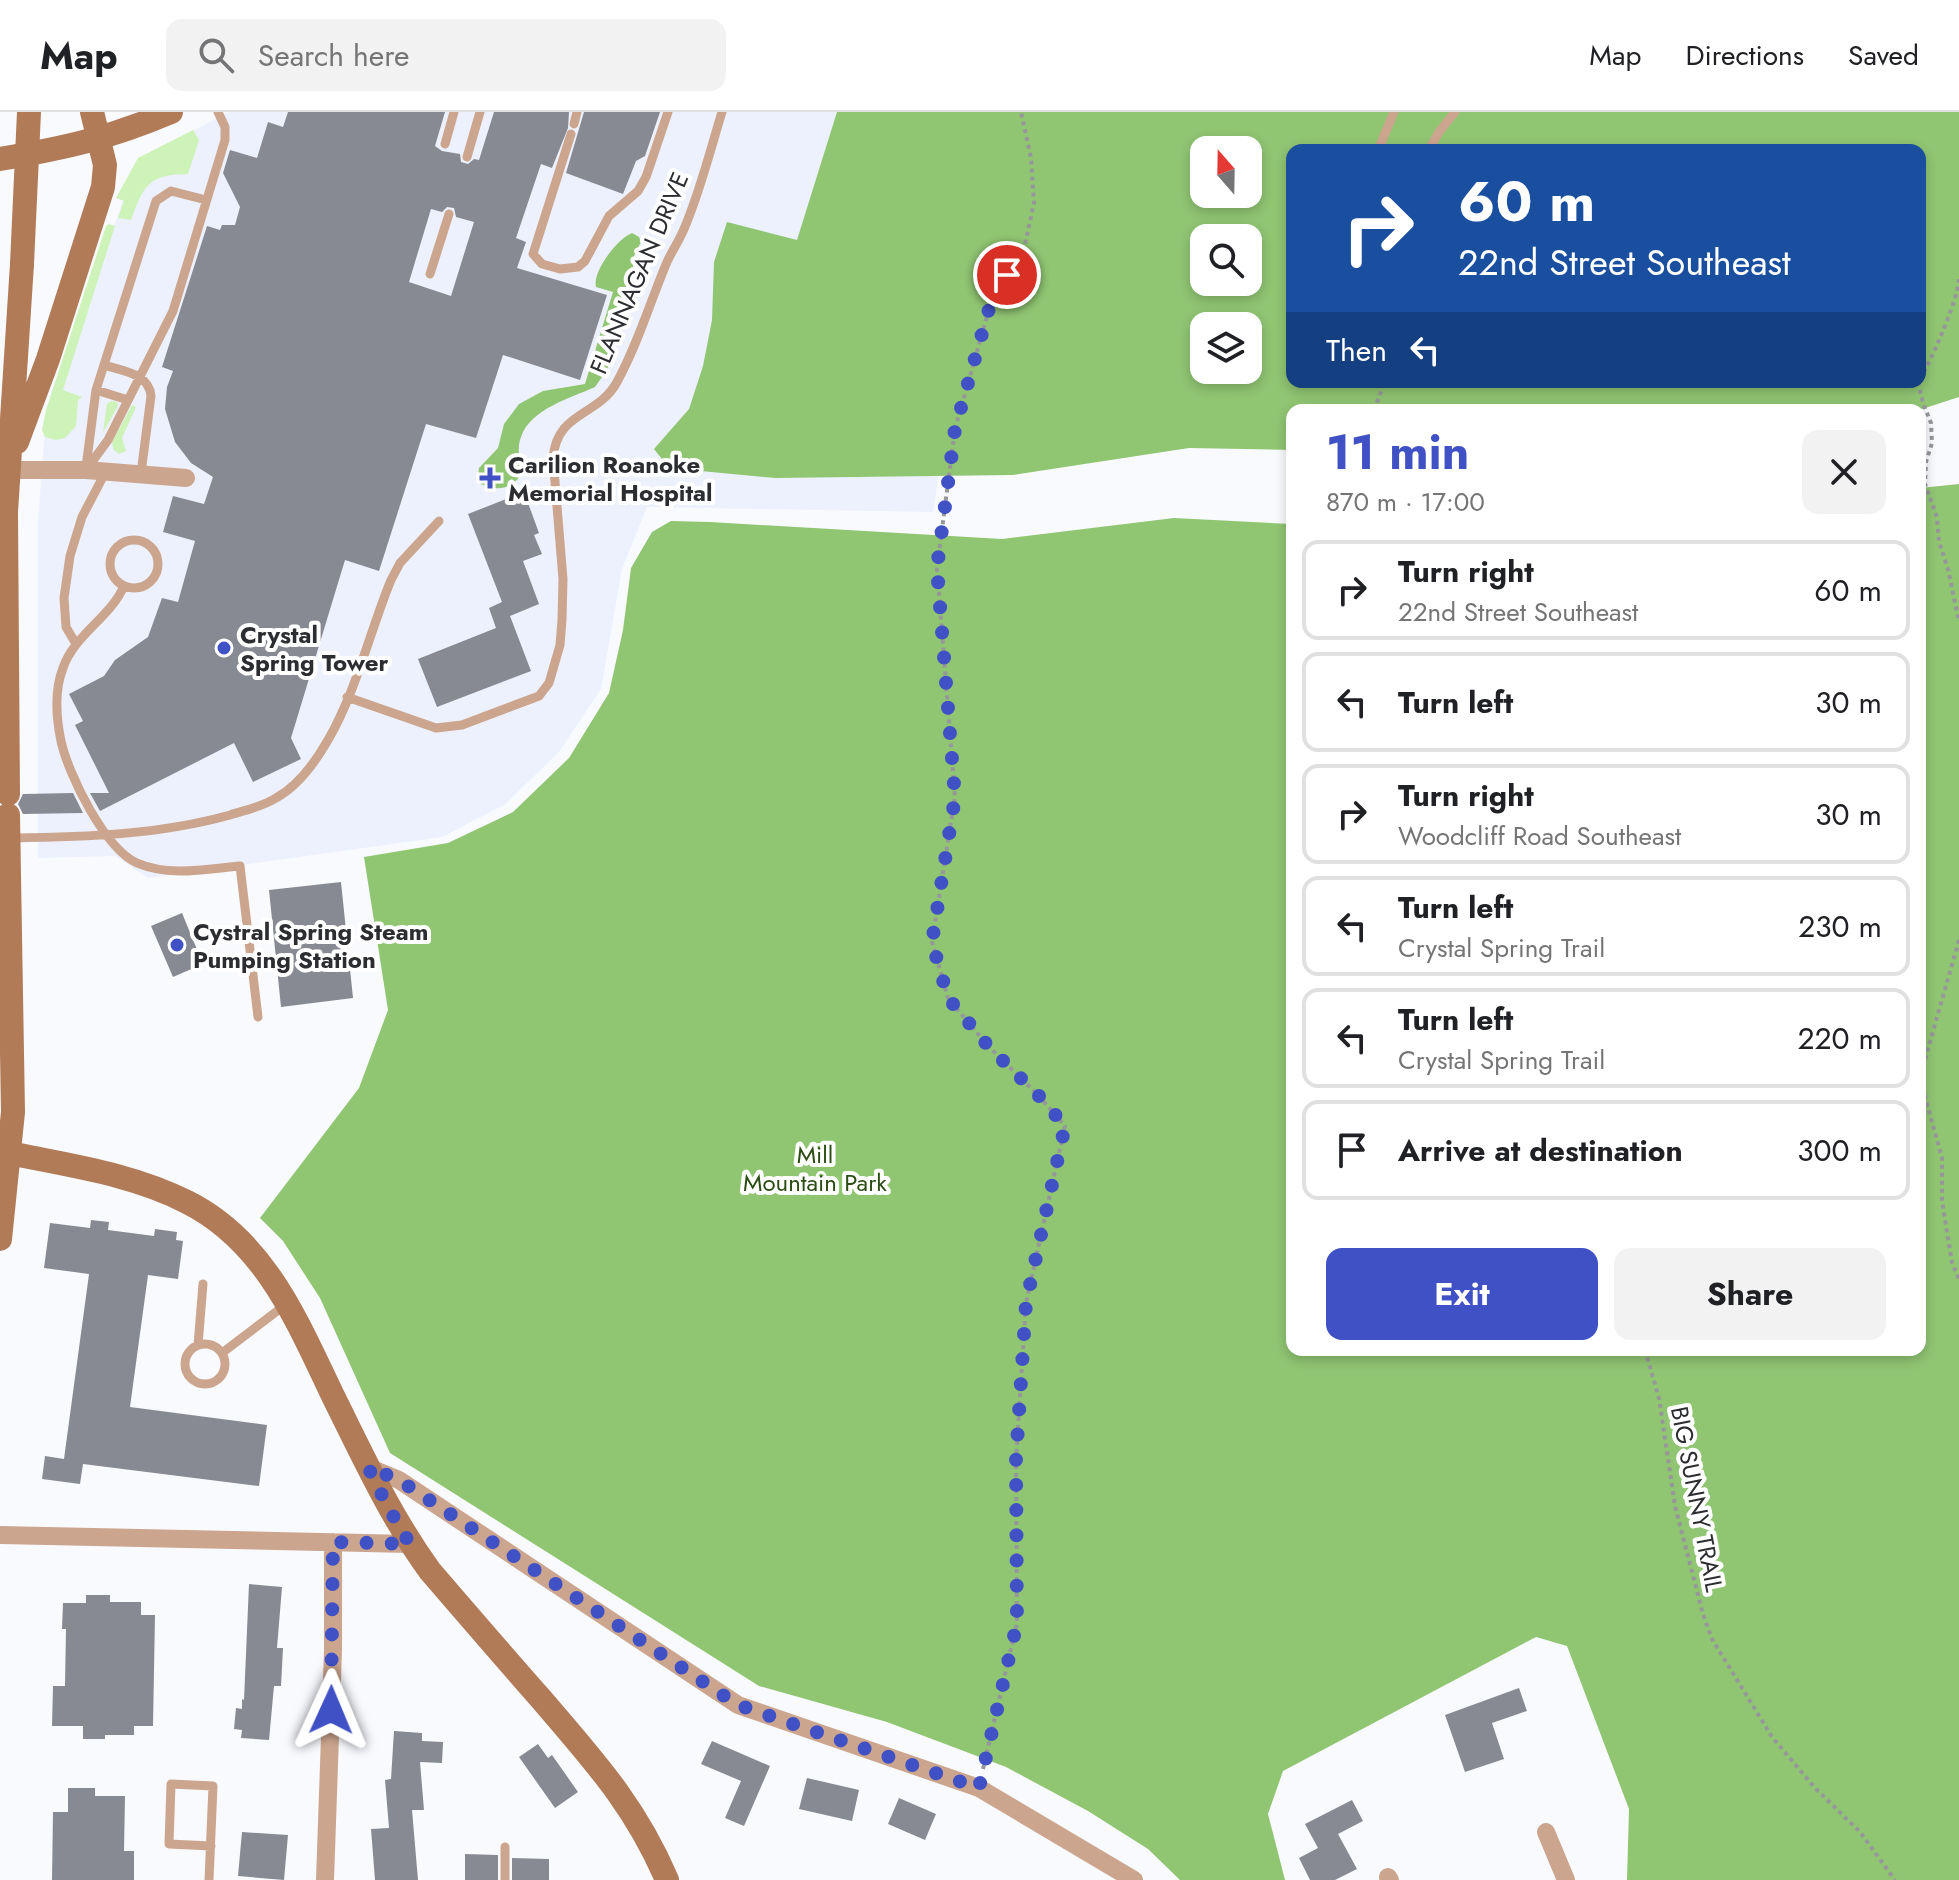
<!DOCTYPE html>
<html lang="en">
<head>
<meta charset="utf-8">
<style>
  :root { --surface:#fff; --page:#f2f2f2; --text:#202124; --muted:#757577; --line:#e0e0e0; --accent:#4051c5 }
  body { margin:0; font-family:Jost,sans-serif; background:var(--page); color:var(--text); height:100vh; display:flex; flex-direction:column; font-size:30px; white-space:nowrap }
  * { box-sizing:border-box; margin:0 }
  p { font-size:26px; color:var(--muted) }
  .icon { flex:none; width:44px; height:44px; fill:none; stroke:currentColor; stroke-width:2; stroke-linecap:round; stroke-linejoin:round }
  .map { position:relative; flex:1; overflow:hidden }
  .sheet { position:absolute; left:1286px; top:292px; width:640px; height:952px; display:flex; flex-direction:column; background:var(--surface); border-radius:16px; box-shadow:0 4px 12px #0003 }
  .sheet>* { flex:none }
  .top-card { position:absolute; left:1286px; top:32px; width:640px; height:244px; border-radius:16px; box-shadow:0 4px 12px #0003; background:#1a4fa0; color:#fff; overflow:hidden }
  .needle { width:52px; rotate:340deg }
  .fabs { position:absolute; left:1190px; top:24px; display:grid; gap:16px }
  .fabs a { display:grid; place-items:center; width:72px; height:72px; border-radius:16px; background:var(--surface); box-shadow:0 4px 12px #0003; font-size:40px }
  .pin { position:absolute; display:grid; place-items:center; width:68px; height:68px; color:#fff; margin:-34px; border:4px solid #fff; border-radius:50%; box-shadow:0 2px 8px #0007 }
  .me { position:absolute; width:88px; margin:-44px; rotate:1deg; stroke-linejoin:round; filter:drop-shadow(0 0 6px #0008) }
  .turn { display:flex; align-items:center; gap:28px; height:168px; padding:0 40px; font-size:36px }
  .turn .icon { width:104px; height:104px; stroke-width:2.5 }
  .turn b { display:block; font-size:56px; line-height:68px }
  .then { display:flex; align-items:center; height:76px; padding:0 40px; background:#0003; gap:16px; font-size:30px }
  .round { display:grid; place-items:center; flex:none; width:84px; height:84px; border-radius:16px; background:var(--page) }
  .overview { display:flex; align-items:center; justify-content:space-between; height:136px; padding:0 40px }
  h1 { font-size:48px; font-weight:700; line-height:60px; color:var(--accent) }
  .primary-button { display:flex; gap:16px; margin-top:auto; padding:16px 40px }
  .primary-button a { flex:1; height:92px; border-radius:16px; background:var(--accent); color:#fff; font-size:32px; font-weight:700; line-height:92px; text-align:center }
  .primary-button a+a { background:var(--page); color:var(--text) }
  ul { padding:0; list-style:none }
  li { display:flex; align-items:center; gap:24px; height:100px; margin:0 16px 12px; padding:0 24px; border:4px solid var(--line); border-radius:16px }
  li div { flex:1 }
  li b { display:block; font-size:30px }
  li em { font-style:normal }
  header { display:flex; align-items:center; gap:48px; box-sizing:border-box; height:112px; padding:0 40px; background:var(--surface); border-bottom:2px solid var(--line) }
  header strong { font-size:38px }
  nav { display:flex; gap:44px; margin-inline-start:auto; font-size:28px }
  .search { width:560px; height:72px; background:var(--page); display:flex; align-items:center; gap:20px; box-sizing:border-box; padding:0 28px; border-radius:16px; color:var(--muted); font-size:30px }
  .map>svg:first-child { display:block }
  .built { fill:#ecf1fd }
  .green { fill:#cdf3b9 }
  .forest { fill:#90c572; fill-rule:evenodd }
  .building { fill:#878a92; fill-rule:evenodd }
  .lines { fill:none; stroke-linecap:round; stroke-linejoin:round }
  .path { stroke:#96979a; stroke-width:4; stroke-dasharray:4 4; stroke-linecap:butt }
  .lane { stroke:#cca58e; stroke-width:9 }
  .street { stroke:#cca58e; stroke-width:18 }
  .secondary { stroke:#b27b58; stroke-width:24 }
  .secondary-bridge { stroke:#b27b58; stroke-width:24 }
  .route { stroke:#4051c5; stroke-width:14; stroke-dasharray:0 25.2 }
  .poi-dot { fill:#4051c5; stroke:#fff; stroke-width:3 }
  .labels { text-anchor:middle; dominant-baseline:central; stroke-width:8; stroke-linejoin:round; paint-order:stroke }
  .street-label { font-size:24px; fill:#2c2d30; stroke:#fff }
  .poi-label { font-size:24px; font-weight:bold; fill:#2c2d30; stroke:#fff; text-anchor:start }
  .park-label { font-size:24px; fill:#2b4d14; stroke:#fff }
</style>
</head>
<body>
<header>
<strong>Map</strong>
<div class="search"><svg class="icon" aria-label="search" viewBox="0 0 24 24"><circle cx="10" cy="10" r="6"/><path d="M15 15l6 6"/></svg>Search here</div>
<nav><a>Map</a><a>Directions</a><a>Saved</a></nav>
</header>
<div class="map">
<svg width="1959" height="1768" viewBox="0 0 1959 1768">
  <rect width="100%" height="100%" fill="#f9fafe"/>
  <path class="built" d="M229 0H1015L943 336 933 400 647 395 622 457 601 577 559 640 504 693 442 725 148 766 115 744 38 746V411L45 314 134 56 145 44Z"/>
  <path class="green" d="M193 18 199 28 188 62C148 62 143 75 131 108L118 106 124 89 116 86 138 46Z
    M109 112 115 114 63 278 82 285 78 288 76 314 65 326 56 328 45 325 42 318 46 298 106 114Z
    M111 289 117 290 118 294 103 320 107 292Z
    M132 293 136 295 122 326 126 339 119 342 113 337 112 330Z"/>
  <path class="forest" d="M837 0H1959V285L1919 298H1292V338L1189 336 1013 363 775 366 669 356 654 337 689 297 703 254 712 208 714 150 727 110 797 128ZM1204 38H1248V82H1204ZM1292 38H1920V270H1292ZM1204 126H1248V170H1204ZM1204 214H1248V258H1204Z
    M632 121 639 125 641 130 633 146V174L613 242 607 258 595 275C571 286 530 297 521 325 516 338 521 350 520 364 510 378 496 379 481 372L478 364 479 356 498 336 504 312 519 292 543 279 585 272 613 180 596 175C592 160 617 127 632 121Z
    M1959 372V1768H1627L1629 1697 1567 1534 1536 1525 1283 1659 1268 1702 1285 1768H1180L1148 1737 1088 1699 1006 1655 887 1610 759 1574 390 1341 320 1186 283 1129 260 1106 359 976 388 898 364 745 448 731 513 700 569 646 609 581 623 518 631 456 652 420 671 409 710 410 1002 427 1174 406 1292 412V1238H1920V376Z"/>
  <path class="building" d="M288 0H445L435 34 442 39 460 42 461 50 468 52 474 47 479 48 494 0H569L568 16 552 56 541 52 516 126 526 130 517 156 607 183 580 268 503 243 476 326 426 312 379 459 345 448 291 626 301 647 253 670 234 631 100 699 90 681H109L75 613 83 609 69 582 104 564 115 548 148 525 162 486 178 490 195 429 163 420 173 384 204 392 213 365 191 351 175 330 165 297 167 275 173 259 162 255 207 114 220 118 222 113H235L240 95 223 61 230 38 257 46 268 10 283 15ZM447 95 454 96 456 105 474 110 451 184 409 170 431 97 442 100Z
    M584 0H660L645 44 636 49 623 82 566 61Z
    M524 380 539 421 534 423 542 442 523 449 539 492 510 504 531 559 437 595 418 547 496 516 489 496 502 490 468 402Z
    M73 681 83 701 23 702 18 692 23 682Z
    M341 770 353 886 281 895 269 778Z
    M182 801 203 852 173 865 151 814Z
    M91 1108 109 1110 108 1118 154 1124 155 1117 177 1120 176 1128 183 1129 178 1167 148 1163 130 1295 267 1313 259 1374 83 1352 80 1372 42 1367 45 1344 64 1347 89 1162 44 1156 50 1111 90 1116Z
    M249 1472 282 1475 277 1536H283L281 1574H274L269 1628 241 1626 242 1618 234 1617 236 1596 242 1597V1587L244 1588Z
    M86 1483H110V1490H141V1503H155L153 1614H134V1623H105V1627H83V1614H52L53 1574H65L66 1517H62L63 1491H86Z
    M1519 1576 1527 1599 1492 1611 1504 1647 1465 1660 1445 1603Z
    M394 1619 422 1621V1629L443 1630 442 1651 420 1650 424 1698H412L418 1768H375L371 1717 389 1716 385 1668 391 1667Z
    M712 1629 770 1654 744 1714 725 1706 741 1669 701 1652Z
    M538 1632 548 1646 552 1643 578 1680 555 1696 519 1645Z
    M807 1666 859 1678 852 1709 799 1697Z
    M68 1676H95V1684H125L124 1739H134V1768H52L53 1700H68Z
    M899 1686 936 1702 925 1728 888 1712Z
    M1352 1688 1363 1709 1338 1722 1357 1757 1335 1768H1310L1299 1746 1318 1736 1305 1712Z
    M242 1720 288 1723 284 1768 238 1764Z
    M465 1742 498 1743V1768H465Z
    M512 1746 549 1747V1768H512Z"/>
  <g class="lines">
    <path class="path" d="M1920 267C1931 249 1958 188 1959 167
      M1918 270 1923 291 1931 311 1932 331 1926 350 1925 372 1937 405 1939 430 1948 457 1959 510
      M1374 298 1385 270
      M1959 828 1924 951V981L1942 1046V1089L1952 1151 1959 1167
      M1645 1238 1659 1286 1675 1394 1703 1502 1712 1527 1772 1625 1815 1676 1860 1720 1895 1768
      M983 1657 1017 1511 1016 1347 1026 1191 1065 1014 1039 984 989 935 948 886 932 830 955 685 937 456 955 317 991 190 1024 137 1034 91 1031 46 1021 0"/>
    <path class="lane" d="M574 12 577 0
      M571 22 533 142 542 152 560 157 578 155 585 149 609 104 638 79 646 65 668 0
      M445 32 454 0
      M1378 38 1394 0
      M1429 38 1439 20 1455 0
      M467 45 480 0
      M430 162 449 102
      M104 253C122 259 149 261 151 284L141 361
      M96 278 128 288
      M86 355 96 278 156 89 171 79 206 88
      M86 358 108 328 173 199 225 28V15L218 0
      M110 452a24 24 0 1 1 48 0a24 24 0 1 1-48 0Z
      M124 474C110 506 74 523 63 556 54 579 56 605 61 629 68 662 105 737 137 751 170 765 206 757 240 754L258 905
      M76 532 66 515 64 486 70 444 82 405 106 359
      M347 585 436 616 462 613 539 584 549 571 560 533 562 508 563 467 553 346C557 299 598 305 617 270 638 232 650 190 667 150 672 139 679 129 684 117 700 80 710 39 722 0
      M11 726C85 725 158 723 230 703 245 698 262 695 276 686 298 674 316 649 328 628 356 580 370 519 391 468L400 451 439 409
      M185 1252a20 20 0 1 1 40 0a20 20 0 1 1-40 0Z
      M198 1233 203 1172
      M222 1241 285 1193
      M505 1735V1768
      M209 1768 213 1674 171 1672 169 1732 211 1734"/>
    <path class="street" d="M0 358H86L186 366
      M368 1355 399 1368 738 1593 979 1676 1134 1768
      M0 1423 410 1432
      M1546 1720 1566 1768
      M1388 1765 1390 1768
      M325 1768 333 1538V1430"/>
    <path class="secondary" d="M0 47C65 36 110 26 171 0
      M17 330 48 247 103 75 105 53 92 0
      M8 682 6 400 22 152
      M0 1039C63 1053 128 1060 187 1090 265 1129 297 1209 333 1284 363 1344 390 1404 430 1459 467 1502 504 1545 542 1588 594 1649 635 1693 667 1768
      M0 1127 13 1000 8 703"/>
    <path class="secondary-bridge" d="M22 152 29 0"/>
  </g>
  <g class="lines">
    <path class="route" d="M331 1598 333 1430 410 1432 389 1397 368 1355 399 1368 738 1593 979 1676 1017 1511 1016 1347 1026 1191 1065 1014 1039 984 989 935 948 886 932 830 955 685 937 456 955 317 991 190 1007 163"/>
  </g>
  <g class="poi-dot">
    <path d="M486 354h8v8h8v8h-8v8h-8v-8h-8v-8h8z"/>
    <circle cx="224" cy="536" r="8"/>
    <circle cx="177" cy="833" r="8"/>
  </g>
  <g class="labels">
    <g class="street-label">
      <text transform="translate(639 161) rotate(-67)">FLANNAGAN DRIVE</text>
      <text transform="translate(1697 1387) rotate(79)">BIG SUNNY TRAIL</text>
    </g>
    <g class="poi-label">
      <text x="508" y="352">Carilion Roanoke<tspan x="508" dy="28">Memorial Hospital</tspan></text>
      <text x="240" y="522">Crystal<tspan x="240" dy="28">Spring Tower</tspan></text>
      <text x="193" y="819">Cystral Spring Steam<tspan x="193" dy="28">Pumping Station</tspan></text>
    </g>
    <g class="park-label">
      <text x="815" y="1042">Mill<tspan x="815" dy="28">Mountain Park</tspan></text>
    </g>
  </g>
</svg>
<div class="fabs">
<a><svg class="needle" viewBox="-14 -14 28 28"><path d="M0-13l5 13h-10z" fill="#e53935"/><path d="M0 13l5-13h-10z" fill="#757577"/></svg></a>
<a><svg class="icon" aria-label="search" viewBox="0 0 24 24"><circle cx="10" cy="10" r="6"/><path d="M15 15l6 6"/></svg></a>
<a><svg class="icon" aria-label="layers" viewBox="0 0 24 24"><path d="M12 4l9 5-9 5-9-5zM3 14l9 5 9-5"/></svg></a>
</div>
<div class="pin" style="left:1007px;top:163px;background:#d93025"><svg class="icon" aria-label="arrive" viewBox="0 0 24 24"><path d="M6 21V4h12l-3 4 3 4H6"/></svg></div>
<svg class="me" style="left:331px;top:1598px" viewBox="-20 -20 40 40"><path d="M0-17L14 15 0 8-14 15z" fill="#4051c5" stroke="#fff" stroke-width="4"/></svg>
<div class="top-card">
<div class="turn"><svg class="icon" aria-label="right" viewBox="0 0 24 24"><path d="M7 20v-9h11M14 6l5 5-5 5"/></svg><div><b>60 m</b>22nd Street Southeast</div></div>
<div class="then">Then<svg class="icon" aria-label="left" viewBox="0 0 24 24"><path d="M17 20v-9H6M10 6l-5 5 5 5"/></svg></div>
</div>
<section class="sheet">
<div class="overview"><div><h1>11 min</h1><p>870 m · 17:00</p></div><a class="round"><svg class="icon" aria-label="close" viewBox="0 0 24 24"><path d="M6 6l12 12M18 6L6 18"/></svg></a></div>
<ul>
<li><svg class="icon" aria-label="right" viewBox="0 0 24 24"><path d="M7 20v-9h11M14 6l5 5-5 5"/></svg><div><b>Turn right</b><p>22nd Street Southeast</p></div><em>60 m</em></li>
<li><svg class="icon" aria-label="left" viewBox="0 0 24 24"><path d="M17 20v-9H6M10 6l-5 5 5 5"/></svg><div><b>Turn left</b></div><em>30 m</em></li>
<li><svg class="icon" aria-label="right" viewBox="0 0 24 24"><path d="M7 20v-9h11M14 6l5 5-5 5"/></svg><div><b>Turn right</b><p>Woodcliff Road Southeast</p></div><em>30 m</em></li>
<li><svg class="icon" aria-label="left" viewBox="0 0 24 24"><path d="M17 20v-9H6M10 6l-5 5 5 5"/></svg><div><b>Turn left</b><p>Crystal Spring Trail</p></div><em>230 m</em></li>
<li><svg class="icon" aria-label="left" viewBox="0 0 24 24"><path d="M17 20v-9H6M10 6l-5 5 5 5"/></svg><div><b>Turn left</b><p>Crystal Spring Trail</p></div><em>220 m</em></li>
<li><svg class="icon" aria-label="arrive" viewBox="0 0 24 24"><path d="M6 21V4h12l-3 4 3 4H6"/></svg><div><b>Arrive at destination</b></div><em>300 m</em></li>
</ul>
<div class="primary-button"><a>Exit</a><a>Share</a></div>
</section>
</div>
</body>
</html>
